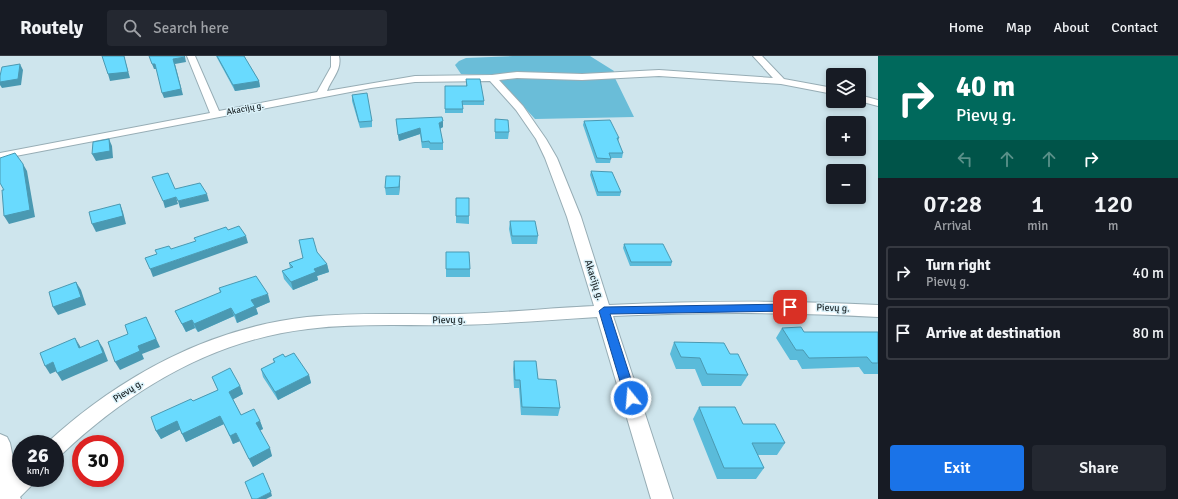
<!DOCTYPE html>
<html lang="en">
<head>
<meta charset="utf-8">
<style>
  :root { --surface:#171b24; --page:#242831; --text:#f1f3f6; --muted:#9ea1a6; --line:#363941; --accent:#1a73e8 }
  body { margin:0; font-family:Signika,sans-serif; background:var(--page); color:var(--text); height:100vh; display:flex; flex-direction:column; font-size:15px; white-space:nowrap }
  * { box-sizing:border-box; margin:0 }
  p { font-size:13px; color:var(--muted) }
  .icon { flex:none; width:22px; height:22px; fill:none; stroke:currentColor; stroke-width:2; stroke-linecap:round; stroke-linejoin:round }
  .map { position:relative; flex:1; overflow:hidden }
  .sheet { display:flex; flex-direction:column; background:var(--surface); width:300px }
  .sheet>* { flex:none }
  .banner { background:#00695c; color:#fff; overflow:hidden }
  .tools { position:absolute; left:826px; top:12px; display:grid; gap:8px }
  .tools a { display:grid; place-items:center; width:40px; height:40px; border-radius:4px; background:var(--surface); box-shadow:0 2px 6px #0003; font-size:20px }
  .speed { position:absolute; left:12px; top:379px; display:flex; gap:8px; font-size:20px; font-weight:700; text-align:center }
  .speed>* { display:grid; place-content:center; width:52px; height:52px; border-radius:50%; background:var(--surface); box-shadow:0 2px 6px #0003; line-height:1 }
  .speed small { font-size:10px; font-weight:400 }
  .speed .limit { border:6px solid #d22; background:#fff; color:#111 }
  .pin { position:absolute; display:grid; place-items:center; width:34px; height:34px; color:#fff; margin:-17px; border-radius:8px; box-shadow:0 2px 6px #0006 }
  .me { position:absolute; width:44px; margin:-22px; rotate:343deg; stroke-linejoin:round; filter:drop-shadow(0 0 3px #0008) }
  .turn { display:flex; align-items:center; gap:14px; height:84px; padding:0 12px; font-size:18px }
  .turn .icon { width:52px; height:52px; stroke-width:2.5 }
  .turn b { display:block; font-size:28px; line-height:34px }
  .lanes { display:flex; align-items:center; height:38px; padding:0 12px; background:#0003; justify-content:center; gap:20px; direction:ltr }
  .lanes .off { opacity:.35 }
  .eta { display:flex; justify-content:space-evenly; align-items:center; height:68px; text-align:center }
  .eta b { font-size:24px; font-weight:600; line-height:28px }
  .cta { display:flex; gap:8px; margin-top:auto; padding:8px 12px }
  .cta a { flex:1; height:46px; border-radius:4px; background:var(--accent); color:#fff; font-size:16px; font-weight:600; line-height:46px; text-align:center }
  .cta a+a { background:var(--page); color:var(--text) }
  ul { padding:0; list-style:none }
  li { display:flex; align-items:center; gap:12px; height:54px; margin:0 8px 6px; padding:0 4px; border:2px solid var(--line); border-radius:4px }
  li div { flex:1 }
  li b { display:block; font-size:15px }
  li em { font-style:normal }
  header { display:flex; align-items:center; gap:24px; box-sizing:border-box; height:56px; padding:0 20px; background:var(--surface); border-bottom:1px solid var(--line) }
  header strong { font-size:19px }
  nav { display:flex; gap:22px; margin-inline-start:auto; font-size:14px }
  .search { width:280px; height:36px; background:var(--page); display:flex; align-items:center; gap:10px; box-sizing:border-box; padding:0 14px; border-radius:4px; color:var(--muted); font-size:15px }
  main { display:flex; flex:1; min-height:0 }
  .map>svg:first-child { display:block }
  .green { fill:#6abdd8 }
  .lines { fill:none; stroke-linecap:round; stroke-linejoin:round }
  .minor-casing { stroke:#97adb5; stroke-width:2 }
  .minor { fill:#fff; fill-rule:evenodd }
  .wall { fill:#5abbda }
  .shaded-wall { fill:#4a99b2 }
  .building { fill:#69dafe; stroke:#4a99b2 }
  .route { fill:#1a73e8; stroke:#114b97 }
  .labels { text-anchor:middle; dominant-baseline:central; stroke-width:3; stroke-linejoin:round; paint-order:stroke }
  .far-street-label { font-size:9px; fill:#232c2f; stroke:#dbf2fa }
  .street-label { font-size:10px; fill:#232c2f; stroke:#dbf2fa }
</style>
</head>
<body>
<header>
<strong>Routely</strong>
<div class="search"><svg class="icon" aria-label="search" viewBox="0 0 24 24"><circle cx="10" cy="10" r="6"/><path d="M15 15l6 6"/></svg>Search here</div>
<nav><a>Home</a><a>Map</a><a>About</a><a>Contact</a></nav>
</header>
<main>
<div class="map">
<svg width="878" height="443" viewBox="0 0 878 443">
  <rect width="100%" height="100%" fill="#cee5ed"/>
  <path class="green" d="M513 0H590L614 15 613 18 634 61 535 63 495 19 461 18 455 9 459 5 466 2Z"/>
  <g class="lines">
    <g class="minor-casing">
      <path id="minor" d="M187 0H195L219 55 317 36 331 11V0H339C342 14 332 22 327 35L415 20 492 19 517 16 582 18 659 14 773 22 753 0H762L784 23 833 32V38L781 28 659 20 582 24 517 22 499 24 523 50 546 83 557 102 581 161 609 249C699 245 788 244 878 249V261C790 256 701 256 613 260L673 443H651L597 261C550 264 503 268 455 269 406 270 357 267 308 273 213 284 130 334 62 398L55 401V388H47L48 386C120 320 209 272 307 261 358 256 408 259 458 258 504 257 549 252 594 250L567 161 545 102 536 83 516 54 490 25 415 26 371 32 0 103V97L210 57Z
        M859 39 878 44V50L859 45Z
        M0 378 7 381 10 387 16 417 21 414V422H36L32 429 20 441 21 443H0Z"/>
    </g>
    <use href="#minor" class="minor"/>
  </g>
  <path class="wall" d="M216 0H244L259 25 260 31 235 35Z
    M466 23 484 45V49H463V57H445V30H466Z
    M352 39 372 65V71L360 72 352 45Z
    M396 63 443 71 440 73 443 87V94H430L429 92H422L420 78 399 85Z
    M495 63 509 76 508 83H495Z
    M584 65 619 82 618 86 623 97 622 102H611L610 107H596L583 69Z
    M591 115 621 136 620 140H597L590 119Z
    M400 127 399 139H386L385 132Z
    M456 142 469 160V168L456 167Z
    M510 165 538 180 537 188H512L509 173Z
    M624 188 672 206 671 210H630L623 192Z
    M317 196 327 208 329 216 317 220 318 224 293 234 284 223 282 215 290 212 289 207Z
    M446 196 470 213V221H446Z
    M219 232 270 246 256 252 258 258 237 267 234 260 198 276 195 272 186 276 179 263 175 255 220 237Z
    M782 272 804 276H878V318H864L859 311 802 313 797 304H790L776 282Z
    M674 286 730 298 748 319 741 330H702L695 313H676L670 298Z
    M285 301 309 319 311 327 278 344 263 321 261 313 274 307 273 303Z
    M514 305 538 323 560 352 558 360 521 359 519 332H514L513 313Z
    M212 321 240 330 243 338 233 343 241 359 260 365 263 373 260 374 272 400 253 411 240 385 233 388 224 368 186 386 180 373 161 383 156 375 193 345 218 334Z
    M699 351 743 368 785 387 777 399H758L764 412 756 423H717L693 363Z"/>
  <path class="shaded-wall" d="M124 0 130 22 110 25 108 18Z
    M185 1 186 6 175 8 183 39 164 42 162 37 173 3Z
    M20 8 23 14 21 29 2 32 0 29V26Z
    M152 8H155L157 13H154Z
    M259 25 260 31 235 35 233 29Z
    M443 65V71L439 73V67Z
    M420 72V78L399 85 398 79Z
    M109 83 112 90 113 102 96 105 92 98Z
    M23 108 27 115 35 161 9 168 4 160Z
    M400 120V127L399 139V131Z
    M207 138 209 145 180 152 178 145Z
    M176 141 178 148 165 152 163 145Z
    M120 148 123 156 126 168 96 176 92 168Z
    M246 180 248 187 153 221 150 213Z
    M327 208 329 216 317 220 318 224 293 234 291 226 314 213Z
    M76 226 81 234 86 249 58 259 53 251Z
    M268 238 270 246 256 252 258 258 237 267 235 259 251 244Z
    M231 252 234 260 198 276 194 268Z
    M146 261 160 291 142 298 144 303 120 314 115 306Z
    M192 264 195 272 186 276 182 268Z
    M75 282 80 290 84 300 79 292Z
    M98 284 103 292 108 305 62 325 57 317Z
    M53 306 59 314 50 318 45 310Z
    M309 319 311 327 278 344 275 336Z
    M240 330 243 338 232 344 229 336Z
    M220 360 224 368 186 386 182 378Z
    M177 365 181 373 161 383 156 375Z
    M260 365 263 373 259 375 256 367Z
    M236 377 240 385 233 388 230 380Z
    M270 392 272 400 253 411 249 403Z
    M271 436 272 440 266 443H257Z"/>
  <path class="building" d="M102 0H124L128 16 108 18Z
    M149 0H184L185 1 173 3 181 33 162 37 155 8H152Z
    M217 0H244L259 25 233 29Z
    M20 8 18 23 0 26V20L2 11Z
    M466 23H480L484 45H462L463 53H445V30H467Z
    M367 37 372 65 359 66 352 39Z
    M442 61 443 65 439 67 443 87H430L429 85 422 86 420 72 398 79 396 63Z
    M495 63 508 64 509 76H495Z
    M610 64 619 82H617L623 97H609L611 103 597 102 584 65Z
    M109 83 110 95 92 98 93 86Z
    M15 97 23 108 30 154 4 160 2 134H4L0 127V102Z
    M591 115 612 116 621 136H598Z
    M168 117 175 133 200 127 207 138 178 145 176 141 163 145 152 121Z
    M386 120H400L399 131 385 132Z
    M456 142H469V160H456Z
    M120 148 123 160 92 168 89 156Z
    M510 165H535L538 180H512Z
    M239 170 246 180 150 213 145 202 157 198 155 194 169 190 171 193 196 185 194 182 226 171 228 174Z
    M313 182 317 196 327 208 314 213 316 216 291 226 282 215 293 211 289 207 303 202 299 184Z
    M624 188H663L672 206H631Z
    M446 196H469L470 213H446Z
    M256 220 268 238 251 244 255 250 235 259 231 252 194 268 192 264 182 268 175 255 221 236 219 232Z
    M76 226 81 241 53 251 49 236Z
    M146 261 156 283 138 290 140 295 115 306 108 286 128 278 125 269Z
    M801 271 804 276H878V307H872L867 301 809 302 803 294H796L782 272Z
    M75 282 79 292 98 284 103 297 57 317 53 306 45 310 40 297Z
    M674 286 724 287 730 298H738L748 319 707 318 700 302 681 301Z
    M294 297 309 319 275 336 261 313 275 306 273 303 283 298 285 301Z
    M514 305H536L538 323 556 324 560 352 522 351 520 324H515Z
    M230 312 240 330 229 336 241 359 254 353 260 365 256 367 270 392 249 403 236 377 230 380 220 360 182 378 177 365 156 375 151 361 191 343 193 345 218 334 212 321Z
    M699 351H735L743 368H775L785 387H752L764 412H724Z
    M263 417 271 436 257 443H252L245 426Z"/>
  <path class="route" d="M790 248 795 251 790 255 610 258 637 342 635 345 631 346 627 345 625 342 599 255 604 251Z"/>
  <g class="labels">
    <g class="far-street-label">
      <text transform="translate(245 53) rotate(-11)">Akacijų g.</text>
    </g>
    <g class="street-label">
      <text transform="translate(594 224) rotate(72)">Akacijų g.</text>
      <text transform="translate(833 252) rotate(2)">Pievų g.</text>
      <text transform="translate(449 264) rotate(-1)">Pievų g.</text>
      <text transform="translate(128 335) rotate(-33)">Pievų g.</text>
    </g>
  </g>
</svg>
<div class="tools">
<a><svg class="icon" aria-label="layers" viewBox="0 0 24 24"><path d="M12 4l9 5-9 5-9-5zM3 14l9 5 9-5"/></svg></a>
<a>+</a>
<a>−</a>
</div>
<div class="speed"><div>26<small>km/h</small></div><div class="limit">30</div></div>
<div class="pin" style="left:790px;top:251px;background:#d93025"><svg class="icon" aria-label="arrive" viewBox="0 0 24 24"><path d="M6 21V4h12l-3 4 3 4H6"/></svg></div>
<svg class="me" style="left:631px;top:342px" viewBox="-20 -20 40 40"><circle r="17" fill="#1a73e8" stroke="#fff" stroke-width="3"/><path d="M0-11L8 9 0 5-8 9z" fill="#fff"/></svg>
</div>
<section class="sheet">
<div class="banner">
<div class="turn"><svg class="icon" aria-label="right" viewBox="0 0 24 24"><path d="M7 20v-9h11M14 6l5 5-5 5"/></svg><div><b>40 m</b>Pievų g.</div></div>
<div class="lanes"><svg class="icon off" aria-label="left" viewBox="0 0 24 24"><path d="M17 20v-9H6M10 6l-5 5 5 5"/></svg><svg class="icon off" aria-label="ahead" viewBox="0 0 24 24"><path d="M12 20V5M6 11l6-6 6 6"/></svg><svg class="icon off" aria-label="ahead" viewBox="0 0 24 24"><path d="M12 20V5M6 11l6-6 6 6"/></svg><svg class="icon" aria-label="right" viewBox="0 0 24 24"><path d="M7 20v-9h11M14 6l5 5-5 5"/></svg></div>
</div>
<div class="eta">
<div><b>07:28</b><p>Arrival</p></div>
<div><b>1</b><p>min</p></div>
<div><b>120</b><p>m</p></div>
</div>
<ul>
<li><svg class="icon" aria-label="right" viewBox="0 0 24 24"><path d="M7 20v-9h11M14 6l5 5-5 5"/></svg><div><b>Turn right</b><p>Pievų g.</p></div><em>40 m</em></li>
<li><svg class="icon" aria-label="arrive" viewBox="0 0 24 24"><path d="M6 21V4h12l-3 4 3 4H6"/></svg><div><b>Arrive at destination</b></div><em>80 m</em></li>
</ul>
<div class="cta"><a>Exit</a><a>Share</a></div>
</section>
</main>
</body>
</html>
